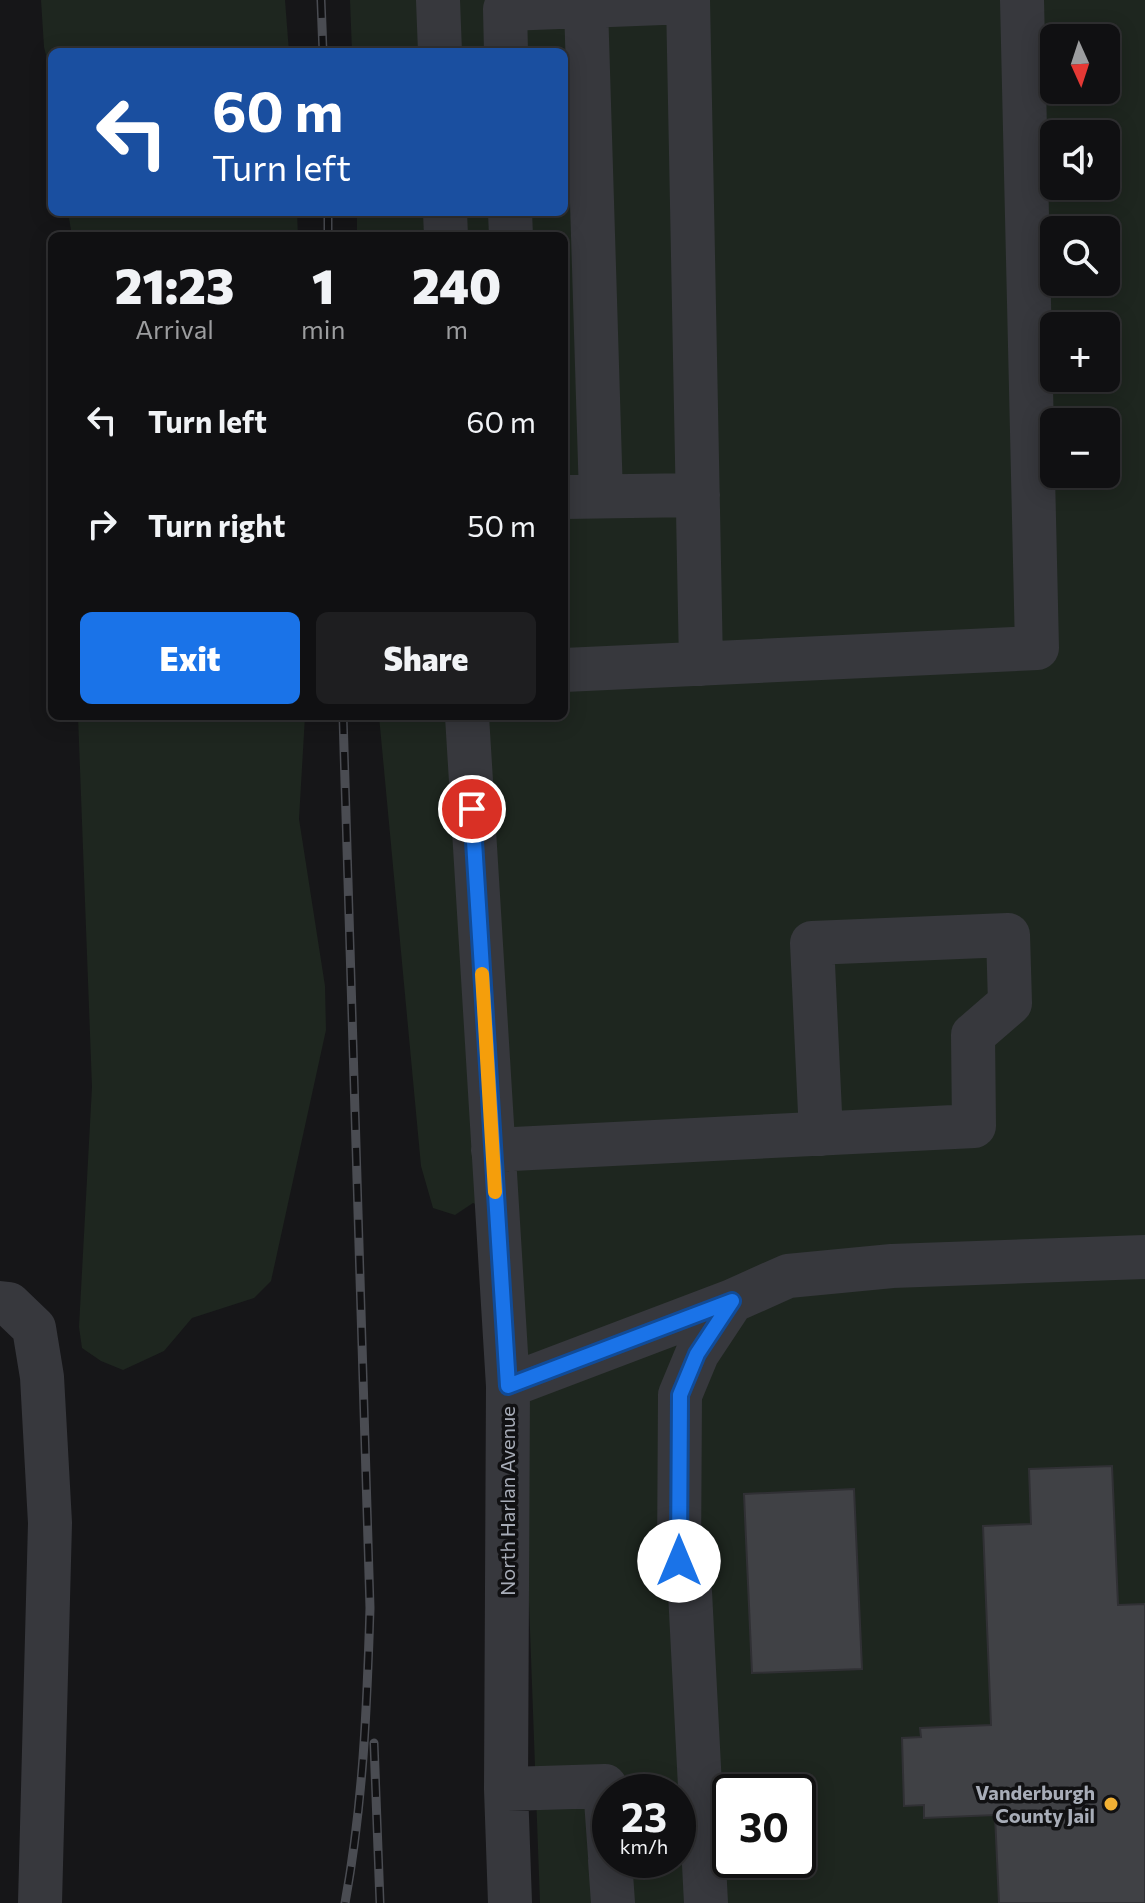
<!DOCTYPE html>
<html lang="en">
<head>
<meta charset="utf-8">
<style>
  :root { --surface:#101012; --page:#1e1e20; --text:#f1f3f6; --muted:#9c9d9f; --line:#303032; --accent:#1a73e8 }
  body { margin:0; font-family:Commissioner,sans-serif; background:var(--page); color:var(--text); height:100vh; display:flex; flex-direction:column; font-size:30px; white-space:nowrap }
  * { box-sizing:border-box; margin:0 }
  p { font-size:26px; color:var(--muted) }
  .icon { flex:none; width:44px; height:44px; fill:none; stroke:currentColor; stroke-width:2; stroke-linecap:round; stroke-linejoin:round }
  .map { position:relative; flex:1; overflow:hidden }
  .side { position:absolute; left:48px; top:232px; width:520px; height:488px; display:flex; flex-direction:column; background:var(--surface); border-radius:12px; box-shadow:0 4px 20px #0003,0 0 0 2px var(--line) }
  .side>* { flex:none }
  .banner { position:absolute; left:48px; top:48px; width:520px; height:168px; border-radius:12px; box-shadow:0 4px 20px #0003,0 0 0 2px var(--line); background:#1a4fa0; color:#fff; overflow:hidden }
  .needle { width:52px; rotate:177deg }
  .fabs { position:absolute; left:1040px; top:24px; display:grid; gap:16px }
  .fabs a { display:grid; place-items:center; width:80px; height:80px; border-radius:12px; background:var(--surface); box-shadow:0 4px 20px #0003,0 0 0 2px var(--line); font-size:40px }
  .speed { position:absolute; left:592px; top:1774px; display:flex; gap:16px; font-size:40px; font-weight:700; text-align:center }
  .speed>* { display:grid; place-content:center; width:104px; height:104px; border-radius:50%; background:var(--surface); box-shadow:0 4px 20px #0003,0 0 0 2px var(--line); line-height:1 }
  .speed small { font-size:20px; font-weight:400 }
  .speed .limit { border:4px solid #111; border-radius:12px; background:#fff; color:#111 }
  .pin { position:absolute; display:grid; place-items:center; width:68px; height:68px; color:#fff; margin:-34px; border:4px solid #fff; border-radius:50%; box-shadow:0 2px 8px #0007 }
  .me { position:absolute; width:88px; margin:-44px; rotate:0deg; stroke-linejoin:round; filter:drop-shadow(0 0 6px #0008) }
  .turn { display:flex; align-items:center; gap:28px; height:168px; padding:0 32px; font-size:36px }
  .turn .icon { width:104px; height:104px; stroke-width:2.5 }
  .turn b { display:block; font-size:56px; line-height:68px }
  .eta { display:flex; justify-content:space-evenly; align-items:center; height:136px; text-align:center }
  .eta b { font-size:48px; font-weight:800; line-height:56px }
  .action { display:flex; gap:16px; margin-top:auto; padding:16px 32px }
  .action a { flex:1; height:92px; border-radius:12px; background:var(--accent); color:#fff; font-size:32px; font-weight:800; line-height:92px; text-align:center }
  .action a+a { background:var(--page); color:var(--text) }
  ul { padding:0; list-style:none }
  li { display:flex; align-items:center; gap:24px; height:104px; padding:0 32px }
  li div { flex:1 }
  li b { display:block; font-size:30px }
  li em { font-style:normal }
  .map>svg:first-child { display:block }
  .green { fill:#1e261f; fill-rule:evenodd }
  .building { fill:#404145; stroke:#303034; stroke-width:2 }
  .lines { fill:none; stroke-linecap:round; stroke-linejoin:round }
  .minor { stroke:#37383d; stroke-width:44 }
  .rail-casing { stroke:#4a4c52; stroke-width:9 }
  .rail { stroke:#111113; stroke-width:6; stroke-dasharray:18; stroke-linecap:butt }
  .route-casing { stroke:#114b97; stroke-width:20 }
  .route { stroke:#1a73e8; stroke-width:14 }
  .slow { stroke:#f59e0b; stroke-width:14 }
  .poi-dot { fill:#f2b134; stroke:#111113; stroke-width:3 }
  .labels { text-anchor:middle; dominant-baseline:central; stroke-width:7; stroke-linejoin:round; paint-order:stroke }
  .street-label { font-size:20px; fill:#a8adb8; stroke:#111113 }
  .poi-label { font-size:20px; font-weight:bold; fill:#a8adb8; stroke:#111113; text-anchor:end }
</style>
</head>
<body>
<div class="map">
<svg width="1145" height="1903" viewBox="0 0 1145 1903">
  <rect width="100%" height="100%" fill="#161618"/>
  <path class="green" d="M41 0H285L289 52H52V78L44 47Z
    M350 0H1145V1903H540L515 1220 473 1203 455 1215 433 1208 421 1166 379 716H564V236H357V212H564V52H352ZM1054 38H1106V90H1054ZM1054 134H1106V186H1054ZM1054 230H1106V282H1054ZM1054 326H1106V378H1054ZM1054 422H1106V474H1054ZM610 1792H678V1860H610ZM730 1792H798V1860H730Z
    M68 212H297L298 236H72Z
    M78 716H305L299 819 325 986 326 1030 271 1281 254 1298 192 1318 164 1351 123 1370 101 1361 82 1348 79 1327 92 1087Z"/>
  <path class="building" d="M1112 1466 1118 1605 1145 1604V1903H999L995 1815 924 1818V1805L904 1806 902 1738 921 1737 920 1728 991 1725 983 1526 1031 1524 1029 1469Z
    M854 1489 862 1669 752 1673 744 1494Z"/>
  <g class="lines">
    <path class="minor" d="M438 0 440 52
      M688 0 701 664
      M586 6 601 496
      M506 52 505 9 688 2
      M445 212 446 236
      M510 212 511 236
      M564 497 698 495
      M564 670 1037 648 1022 0
      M467 716 508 1386 506 1789 510 1903
      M493 1150 974 1126 973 1035 1010 1003 1008 935 812 943 821 1134
      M0 1303 9 1304 34 1328 42 1377 50 1523 40 1903
      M508 1386 732 1301
      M506 1789 605 1786 610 1856
      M610 1860 613 1903
      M706 1903 690 1592 679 1561 680 1395 697 1354 732 1301 788 1276 892 1266 1145 1257"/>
    <g class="rail-casing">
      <path id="rail" d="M321 0 323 52
        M328 212V236
        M343 716 370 1608C367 1707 363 1805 345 1903
        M374 1743 380 1903"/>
    </g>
    <use href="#rail" class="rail"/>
  </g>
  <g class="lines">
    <g class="route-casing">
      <path id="route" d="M472 809 508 1386 732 1301 697 1354 680 1395 679 1561"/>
    </g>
    <use href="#route" class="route"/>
    <path class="slow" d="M482 974 495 1192"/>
  </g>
  <circle class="poi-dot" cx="1111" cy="1804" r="8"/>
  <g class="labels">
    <g class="street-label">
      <text transform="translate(507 1501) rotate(-90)">North Harlan Avenue</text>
    </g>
    <g class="poi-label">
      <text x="1095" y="1792">Vanderburgh<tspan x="1095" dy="23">County Jail</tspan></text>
    </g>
  </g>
</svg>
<div class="fabs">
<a><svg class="needle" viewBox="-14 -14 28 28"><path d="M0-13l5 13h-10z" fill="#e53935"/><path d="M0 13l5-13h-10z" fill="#9c9d9f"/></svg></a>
<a><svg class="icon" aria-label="sound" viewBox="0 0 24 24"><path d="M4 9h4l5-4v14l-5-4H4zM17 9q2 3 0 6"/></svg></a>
<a><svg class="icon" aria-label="search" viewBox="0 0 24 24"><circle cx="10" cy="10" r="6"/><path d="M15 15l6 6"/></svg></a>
<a>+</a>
<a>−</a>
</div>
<div class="speed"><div>23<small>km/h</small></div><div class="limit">30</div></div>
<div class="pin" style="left:472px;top:809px;background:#d93025"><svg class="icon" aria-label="arrive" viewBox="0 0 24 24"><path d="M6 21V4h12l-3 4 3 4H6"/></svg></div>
<svg class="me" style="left:679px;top:1561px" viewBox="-20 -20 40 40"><circle r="19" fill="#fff"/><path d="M0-13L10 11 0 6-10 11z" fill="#1a73e8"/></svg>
<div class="banner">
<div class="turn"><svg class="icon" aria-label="left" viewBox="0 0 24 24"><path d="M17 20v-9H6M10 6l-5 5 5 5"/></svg><div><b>60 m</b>Turn left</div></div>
</div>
<section class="side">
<div class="eta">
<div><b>21:23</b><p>Arrival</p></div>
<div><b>1</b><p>min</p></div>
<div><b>240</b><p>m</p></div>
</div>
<ul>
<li><svg class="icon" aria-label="left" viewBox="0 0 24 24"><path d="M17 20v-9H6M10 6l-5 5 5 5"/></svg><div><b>Turn left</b></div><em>60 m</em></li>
<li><svg class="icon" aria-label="right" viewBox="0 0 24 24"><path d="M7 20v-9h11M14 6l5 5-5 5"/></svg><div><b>Turn right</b></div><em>50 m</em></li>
</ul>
<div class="action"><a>Exit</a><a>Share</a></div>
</section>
</div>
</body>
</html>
